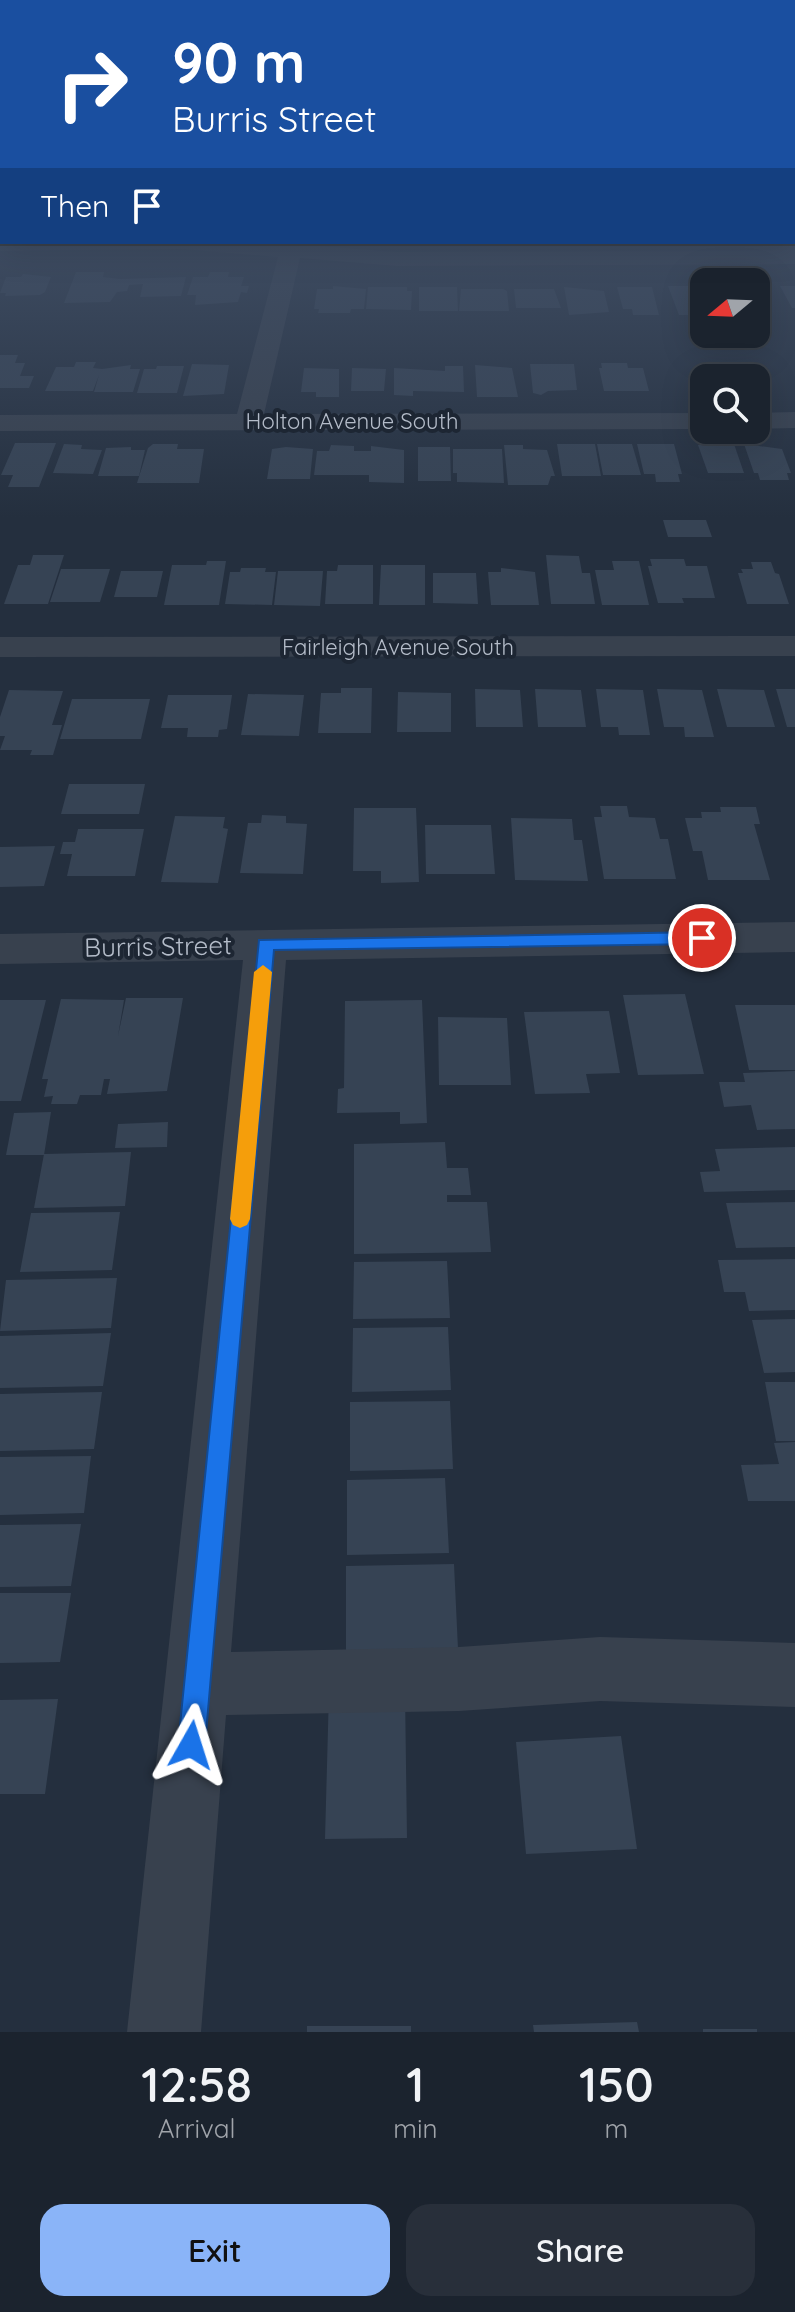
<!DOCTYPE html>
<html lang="en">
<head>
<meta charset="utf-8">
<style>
  :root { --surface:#1b232e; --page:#282f3a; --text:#f1f3f6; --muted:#a0a4aa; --line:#39404a; --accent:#8ab4f8 }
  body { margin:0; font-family:Quicksand,sans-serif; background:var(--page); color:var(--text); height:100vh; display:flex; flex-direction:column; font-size:30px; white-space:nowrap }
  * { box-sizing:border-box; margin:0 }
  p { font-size:26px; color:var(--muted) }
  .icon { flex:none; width:44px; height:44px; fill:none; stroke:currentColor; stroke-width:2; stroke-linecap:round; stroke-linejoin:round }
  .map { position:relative; height:2032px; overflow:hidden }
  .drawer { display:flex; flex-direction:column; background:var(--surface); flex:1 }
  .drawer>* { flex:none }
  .hud { position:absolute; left:0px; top:0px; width:796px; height:244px; box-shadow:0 8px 32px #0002,0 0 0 2px var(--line); background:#1a4fa0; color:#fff; overflow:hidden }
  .needle { width:52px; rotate:251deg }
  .controls { position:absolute; left:690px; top:268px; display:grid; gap:16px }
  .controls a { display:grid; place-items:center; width:80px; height:80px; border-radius:16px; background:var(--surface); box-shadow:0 8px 32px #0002,0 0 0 2px var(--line); font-size:40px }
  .pin { position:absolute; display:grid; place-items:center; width:68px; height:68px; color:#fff; margin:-34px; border:4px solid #fff; border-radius:50%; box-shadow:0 2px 8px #0007 }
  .me { position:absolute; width:88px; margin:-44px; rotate:6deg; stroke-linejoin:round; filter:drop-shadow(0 0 6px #0008) }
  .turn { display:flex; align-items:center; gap:28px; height:168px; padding:0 40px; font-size:36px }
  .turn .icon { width:104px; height:104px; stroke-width:2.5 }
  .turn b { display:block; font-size:56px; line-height:68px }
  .then { display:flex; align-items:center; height:76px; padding:0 40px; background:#0003; gap:16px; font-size:30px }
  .eta { display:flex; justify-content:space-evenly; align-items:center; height:136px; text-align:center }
  .eta b { font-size:48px; font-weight:600; line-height:56px }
  .primary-button { display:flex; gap:16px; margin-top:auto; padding:16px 40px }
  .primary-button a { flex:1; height:92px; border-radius:24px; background:var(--accent); color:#111; font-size:32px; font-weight:600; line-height:92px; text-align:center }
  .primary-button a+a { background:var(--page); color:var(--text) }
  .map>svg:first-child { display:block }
  .building { fill:#364354 }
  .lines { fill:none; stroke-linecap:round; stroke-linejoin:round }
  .minor { fill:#38414e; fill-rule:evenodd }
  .route { fill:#1a73e8; stroke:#114b97; stroke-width:2 }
  .slow { fill:#f59e0b }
  .labels { text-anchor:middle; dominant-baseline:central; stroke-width:8; stroke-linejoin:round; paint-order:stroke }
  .far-street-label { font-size:22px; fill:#b4bcc9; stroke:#1d2633 }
  .street-label { font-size:26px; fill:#b4bcc9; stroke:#1d2633 }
</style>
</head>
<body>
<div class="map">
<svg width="795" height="2032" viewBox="0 0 795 2032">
  <rect width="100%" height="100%" fill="#242f3e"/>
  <path class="building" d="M76 272H104L103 277 120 279 186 277 181 296 140 297 143 284 129 285 127 291 117 292 110 302 64 303Z
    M210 272H229L228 277H244L241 286H249L247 293 241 292 238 302 195 305 196 295H187L193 277H208Z
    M23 274 51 277 45 292 40 295 5 296 6 293H0L6 277H21Z
    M756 284 759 291 768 315H756Z
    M333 286 366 289 364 309H351L350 313H318L319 309H314L317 289H333Z
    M668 286H704V315H679Z
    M780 286H795V308H792Z
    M368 287H407V291H412L411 310 366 309Z
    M419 287H457L458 311H419Z
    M564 287 604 291 609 312 569 315Z
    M617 287H652L659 315H633L632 309H623Z
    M461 289H503L507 291 509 311H459Z
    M514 289H554L561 308H516Z
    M0 355H18L15 363H25L20 376H34L29 388H0Z
    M76 362H96L93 368 102 369 131 365 130 369H140L133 392H94L99 375 93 391H45L56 367H74Z
    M601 363H627L628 368H643L649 391H604L599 368H602Z
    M192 364 229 365 224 394 183 396Z
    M530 364H574L577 390 548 391 541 395 533 393Z
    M475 365 512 368 518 397H477Z
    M157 366H184L177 393H137L144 369H156Z
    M445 366H463L464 392 413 391V396L394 395V368L445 371Z
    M304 368 339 369V397H316V392H301Z
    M352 368 386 369 384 391H351Z
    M15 443H56L39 487H8L13 475H1Z
    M64 444 82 445 81 449 102 450 93 474 53 473Z
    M153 444H178L177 449H204L199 483H137L148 448Z
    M557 444H595L601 476H562Z
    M597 444H632L641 475H603Z
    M637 444H674L682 474H678L680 482H656L655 474H644Z
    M734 444 744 473H708L698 445Z
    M744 444 782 449 791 473H787L789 480H760L758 473H754Z
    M331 445 354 446V451H371V446L404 450V483L369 482V475H314L317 451H329Z
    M504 445H523V449L547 450 555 476H551L548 485H508Z
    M131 447V450H145L139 476H98L106 448Z
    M286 447 313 449 310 479H267L272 449Z
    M418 447H450L451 481H418Z
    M453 449H502L504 483 457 482V473H453Z
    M663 520H706L712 537H668Z
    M33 555H64L48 604H4L18 565H30Z
    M546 555 579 556 582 573H590L595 604H551Z
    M650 559H684L686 566H707L715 598H682L684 603H658L648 566H652Z
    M207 561H226L219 605H164L172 565H206Z
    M612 561H639L649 605H602L595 570H614Z
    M751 562H771L775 573 779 574 789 604H747L738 573H743L741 569H753Z
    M338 565H373V604H325L327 571H337Z
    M381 565H425V605H379Z
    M241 568H266L265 572H276L272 605 225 604 230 572H240Z
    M501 568 535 572 539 605H491L488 572H501Z
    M61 569H110L100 602H50Z
    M121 571H163L157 597H114Z
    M278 571H323L320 606 274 605Z
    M433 573H476L478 604 433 603Z
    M341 688H372L371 733H318L321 693H341Z
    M475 689 520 690 523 727H476Z
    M535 689 581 690 586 727H538Z
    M596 689 643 690 650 735H619L618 727H601Z
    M657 689 702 690 714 737H685L684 727H664Z
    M717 689 764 690 775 727H727Z
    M776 689H795V727H787Z
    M9 690 63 691 52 725H62L53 755H30L32 750H0L5 736H0V717Z
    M398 692 451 693V732H397Z
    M248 694 304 695 299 736 241 735Z
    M168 695H232L227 729 219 730 218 737H187L188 728H161Z
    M72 699H150L141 739H60Z
    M69 784H145L139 814H61Z
    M600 806H627L629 817 655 818 660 839H668L676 879H604L594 817H602Z
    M720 807H756L760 824H754L770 880H708L702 851H693L685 818H702L701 812H721Z
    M354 808H416L419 882 381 883V871H353Z
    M262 815 286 816V823L307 824 303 874 240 873 248 823H261Z
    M175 816 225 817 223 828 228 829 218 883 161 882Z
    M511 818 572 819 574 840H582L588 881 515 880Z
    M425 825H491L495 874H426Z
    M78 829H144L135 876H67L72 854H60L63 842H75Z
    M55 846 44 886 0 887V847Z
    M685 994 704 1074 638 1075 623 995Z
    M126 998H183L167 1091 107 1094 110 1079H104L101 1095H80L77 1104H51L53 1096 44 1097 48 1079H42L61 999 124 1000 118 1036Z
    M0 1000H46L21 1101H0Z
    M422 1000 427 1123 400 1124V1112L337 1113 338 1089 344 1088 345 1001Z
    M735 1005H795V1070H749Z
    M609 1011 620 1073 586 1074 590 1093 535 1094 524 1012Z
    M438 1017 507 1018 511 1085H439Z
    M795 1071V1129L757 1130 751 1105 724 1107 719 1082H745L743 1073Z
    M51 1112 44 1155H6L14 1113Z
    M168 1122 167 1147 115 1148 118 1124Z
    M445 1142 447 1168H468L471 1195H447V1202H487L491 1252 354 1254V1144Z
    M795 1147V1190L704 1192 700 1172 720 1171 715 1149Z
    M131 1152 125 1206 34 1208 44 1154Z
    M795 1202V1247L736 1248 726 1203Z
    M120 1212 112 1270 20 1272 31 1213Z
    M795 1259V1310L749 1311 745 1292H724L718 1260Z
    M447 1261 450 1318 353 1319 354 1262Z
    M117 1278 111 1328 0 1331 6 1280Z
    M795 1319V1372L764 1373 752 1320Z
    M448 1327 451 1390 352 1392 353 1328Z
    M111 1333 103 1386 0 1388V1336Z
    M765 1382H795V1441H776Z
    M102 1392 94 1449 0 1451V1394Z
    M450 1401 453 1469 350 1471V1402Z
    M795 1442V1501H748L741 1465 779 1464 774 1443Z
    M91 1456 84 1513 0 1515V1457Z
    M445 1478 449 1553 347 1555V1480Z
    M81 1524 71 1586 0 1587V1525Z
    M454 1564 458 1649 346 1652V1566Z
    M0 1593H71L60 1662 0 1663Z
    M329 1691H405L407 1838 325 1839Z
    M58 1699 45 1794H0V1700Z
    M621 1736 637 1849 526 1854 516 1742Z
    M637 2022 639 2032H534L533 2025Z
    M307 2026H411V2032H307Z
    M703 2029H757V2032H703Z"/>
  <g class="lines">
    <path class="minor" d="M0 239 2 242H304L303 245 397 252 795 250V264L397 266 300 258 264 414 704 413V429L0 431V415L237 414 278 257 182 249 0 251Z
      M795 412V428L756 429V413Z
      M795 636V656L0 657V637Z
      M795 922V952L286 960 231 1652 459 1647 600 1637 795 1643V1707L600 1701 459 1711 226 1715 201 2032H127L243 960 0 964V934Z"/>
  </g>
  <linearGradient id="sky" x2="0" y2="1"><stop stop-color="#141a22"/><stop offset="0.45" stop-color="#3f4d63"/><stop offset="1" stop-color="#3f4d63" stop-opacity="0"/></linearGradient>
  <rect width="795" height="518" fill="url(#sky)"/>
  <path class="route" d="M702 932 710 938 702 944 274 950 205 1745 201 1754 191 1758 182 1754 178 1745 259 940Z"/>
  <path class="slow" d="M263 965 272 972 250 1219 247 1225 240 1228 233 1225 230 1219 254 972Z"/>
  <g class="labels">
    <g class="far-street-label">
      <text x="352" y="421">Holton Avenue South</text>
      <text x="398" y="647">Fairleigh Avenue South</text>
    </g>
    <g class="street-label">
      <text transform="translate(158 946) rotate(-1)">Burris Street</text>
    </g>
  </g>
</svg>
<div class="controls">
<a><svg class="needle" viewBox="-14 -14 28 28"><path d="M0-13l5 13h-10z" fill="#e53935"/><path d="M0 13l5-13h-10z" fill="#a0a4aa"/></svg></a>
<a><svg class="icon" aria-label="search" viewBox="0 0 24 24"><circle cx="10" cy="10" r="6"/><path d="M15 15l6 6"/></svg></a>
</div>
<div class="pin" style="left:702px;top:938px;background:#d93025"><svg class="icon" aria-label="arrive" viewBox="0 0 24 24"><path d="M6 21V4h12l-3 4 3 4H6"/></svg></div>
<svg class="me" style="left:191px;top:1745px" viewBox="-20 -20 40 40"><path d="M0-17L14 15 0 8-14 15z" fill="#1a73e8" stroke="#fff" stroke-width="4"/></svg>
<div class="hud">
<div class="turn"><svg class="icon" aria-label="right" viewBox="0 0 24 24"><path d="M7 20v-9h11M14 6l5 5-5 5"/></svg><div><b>90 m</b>Burris Street</div></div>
<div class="then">Then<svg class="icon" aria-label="arrive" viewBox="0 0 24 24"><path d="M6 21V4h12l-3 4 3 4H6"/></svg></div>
</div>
</div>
<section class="drawer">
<div class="eta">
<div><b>12:58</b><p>Arrival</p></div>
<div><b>1</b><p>min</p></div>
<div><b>150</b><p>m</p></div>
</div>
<div class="primary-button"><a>Exit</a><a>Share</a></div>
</section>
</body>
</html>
